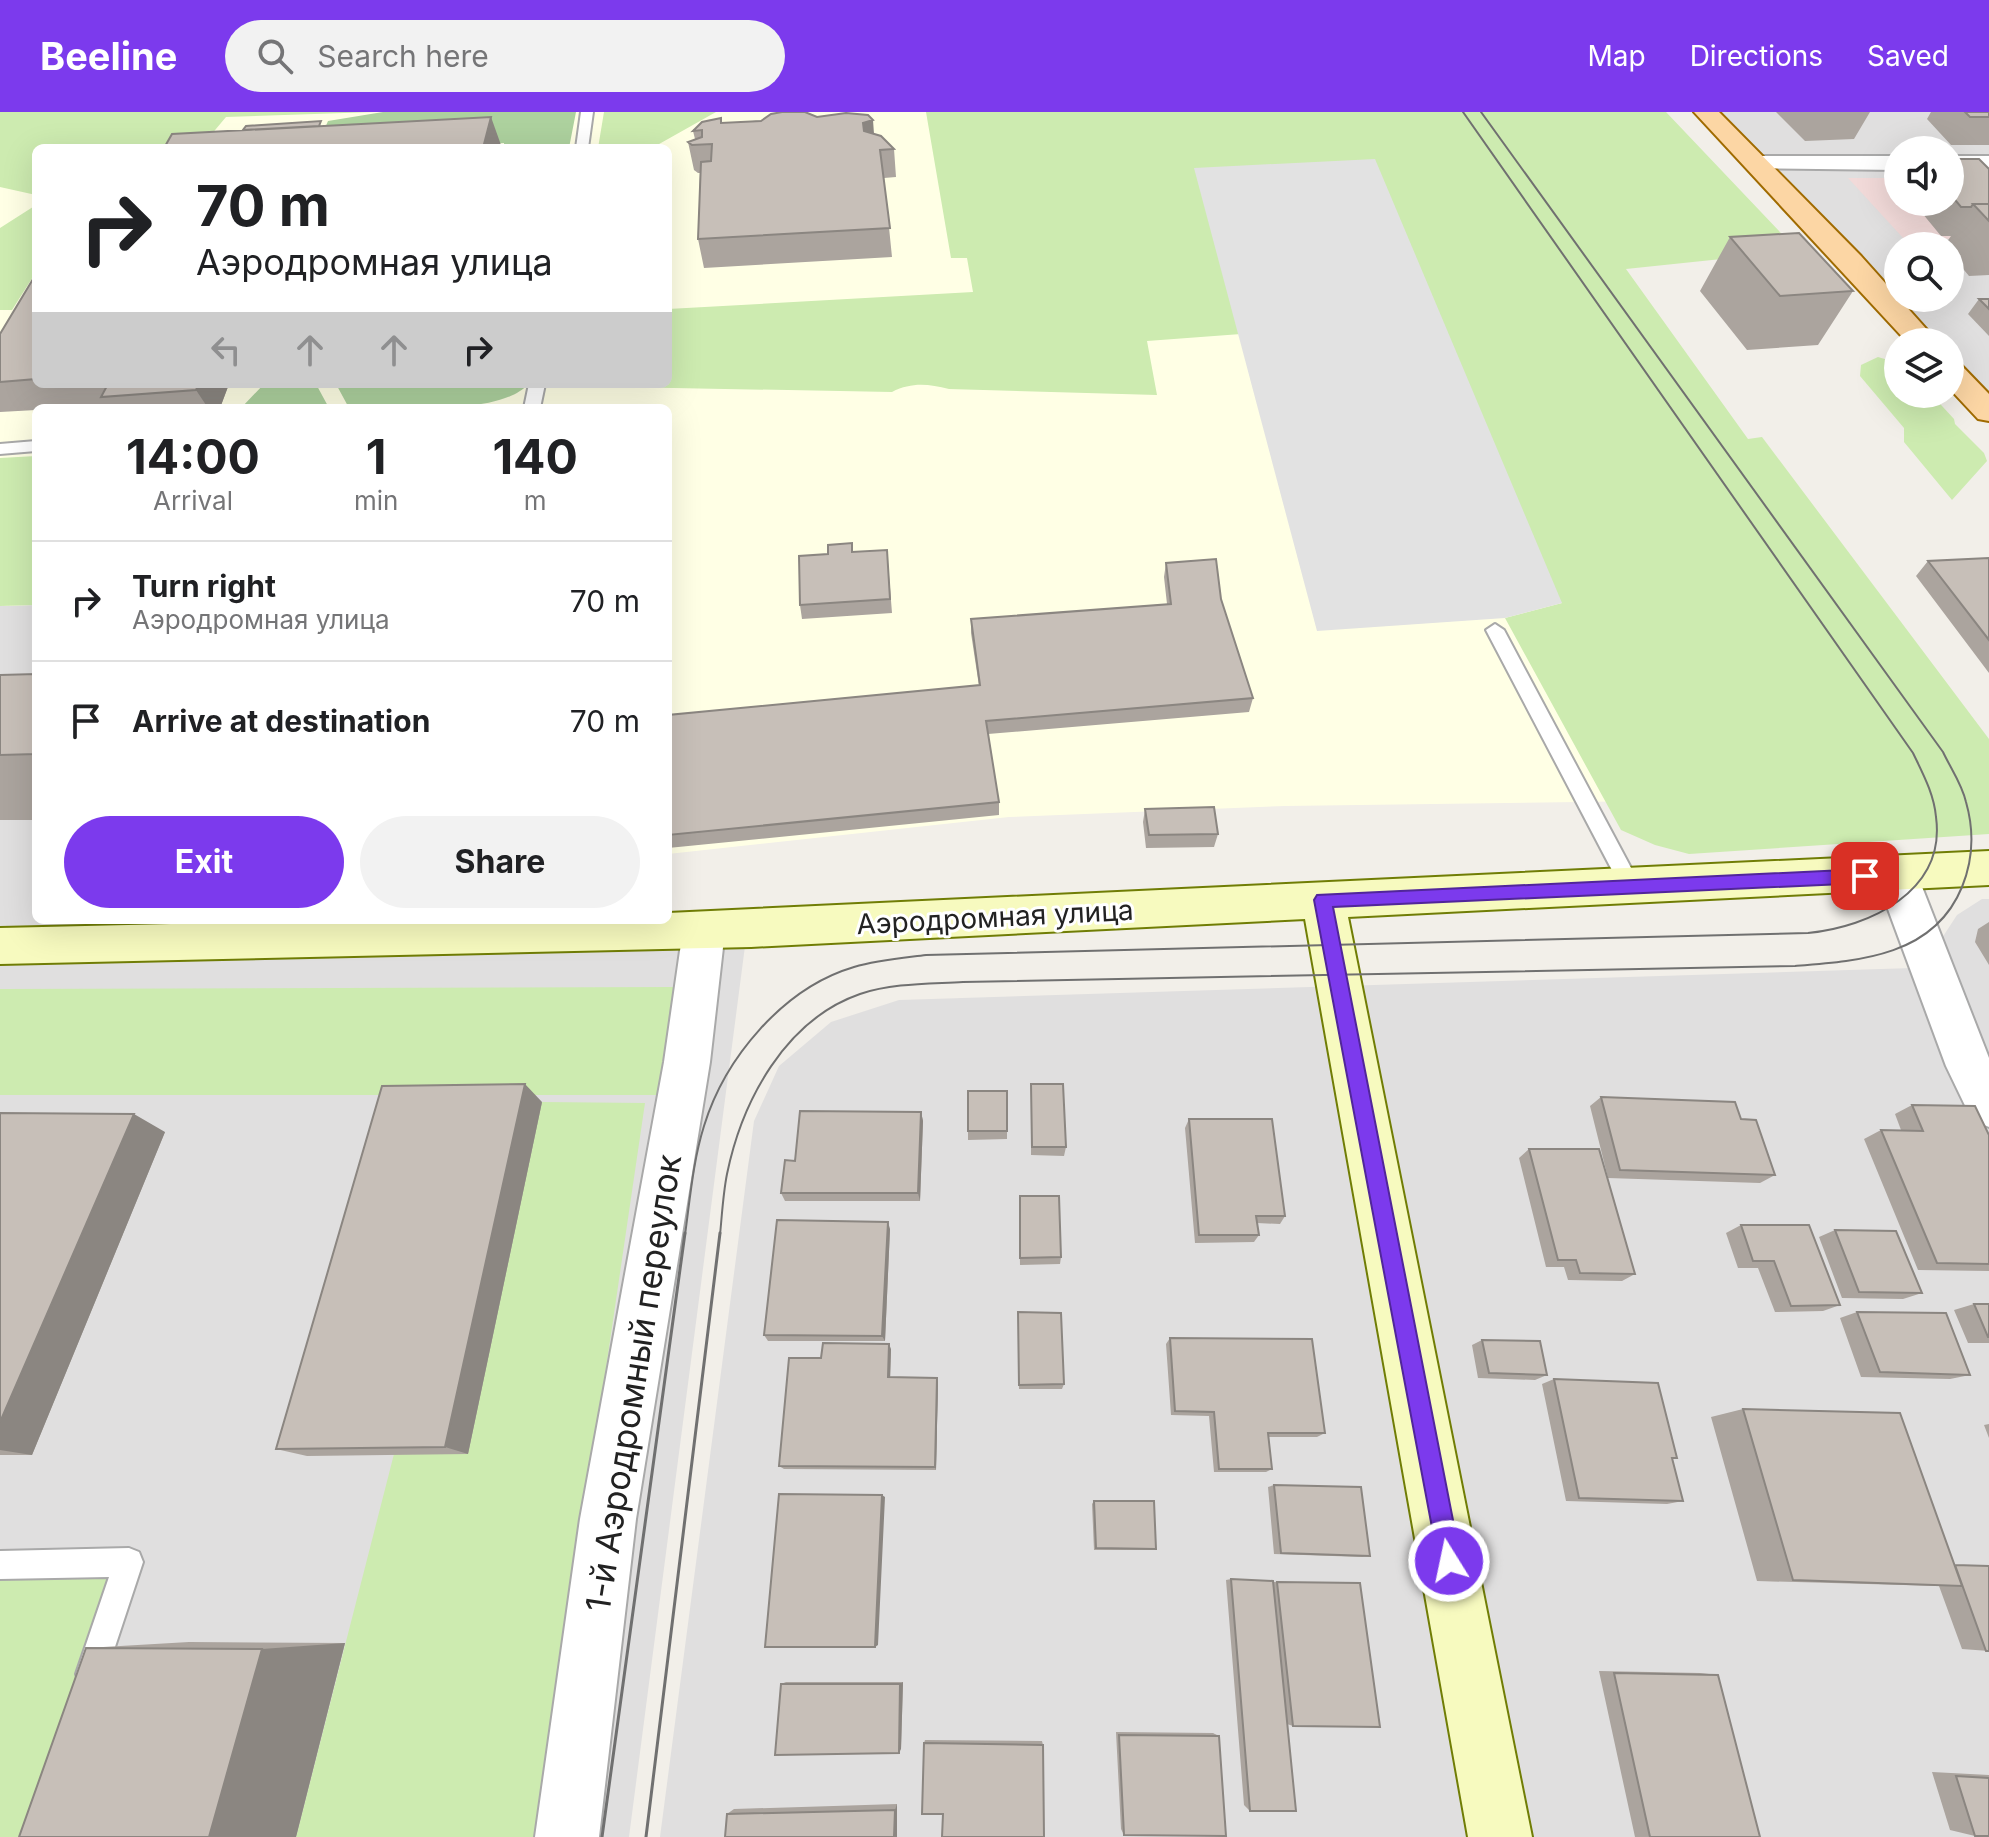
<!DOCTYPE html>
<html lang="en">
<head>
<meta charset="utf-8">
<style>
  :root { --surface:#fff; --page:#f2f2f2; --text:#202124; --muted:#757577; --line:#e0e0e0; --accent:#7c3aed }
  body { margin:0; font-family:Inter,sans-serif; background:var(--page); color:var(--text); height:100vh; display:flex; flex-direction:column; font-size:30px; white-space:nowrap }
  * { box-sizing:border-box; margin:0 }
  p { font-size:26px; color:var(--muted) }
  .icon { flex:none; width:44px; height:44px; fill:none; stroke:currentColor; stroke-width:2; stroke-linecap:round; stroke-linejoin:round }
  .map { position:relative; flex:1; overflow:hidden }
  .panel { position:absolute; left:32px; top:292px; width:640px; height:520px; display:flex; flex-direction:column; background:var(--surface); border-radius:12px; box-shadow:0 8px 32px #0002 }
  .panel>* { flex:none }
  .guide { position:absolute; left:32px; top:32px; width:640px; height:244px; border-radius:12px; box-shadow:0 8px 32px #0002; background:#fff; color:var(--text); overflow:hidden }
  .controls { position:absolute; left:1884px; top:24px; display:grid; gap:16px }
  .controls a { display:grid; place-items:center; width:80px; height:80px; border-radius:50%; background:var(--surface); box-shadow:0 8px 32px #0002; font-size:40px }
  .pin { position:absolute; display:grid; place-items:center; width:68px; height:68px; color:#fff; margin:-34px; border-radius:16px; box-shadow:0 4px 12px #0006 }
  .me { position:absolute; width:88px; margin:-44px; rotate:350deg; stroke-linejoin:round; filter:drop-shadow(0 0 6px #0008) }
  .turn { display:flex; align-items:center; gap:28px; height:168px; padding:0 32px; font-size:36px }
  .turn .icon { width:104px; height:104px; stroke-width:2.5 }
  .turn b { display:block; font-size:56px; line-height:68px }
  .lanes { display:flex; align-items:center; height:76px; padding:0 32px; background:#0003; justify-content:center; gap:40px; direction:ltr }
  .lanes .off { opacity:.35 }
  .eta { display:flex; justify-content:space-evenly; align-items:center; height:136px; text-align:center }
  .eta b { font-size:48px; font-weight:700; line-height:56px }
  .action { display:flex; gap:16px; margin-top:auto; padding:16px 32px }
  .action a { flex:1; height:92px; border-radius:48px; background:var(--accent); color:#fff; font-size:32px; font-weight:700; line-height:92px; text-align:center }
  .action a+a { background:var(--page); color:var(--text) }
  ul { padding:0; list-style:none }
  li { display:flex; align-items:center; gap:24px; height:120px; padding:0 32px; border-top:2px solid var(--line) }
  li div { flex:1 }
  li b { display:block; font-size:30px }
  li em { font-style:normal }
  header { display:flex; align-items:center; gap:48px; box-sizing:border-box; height:112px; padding:0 40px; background:var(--accent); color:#fff }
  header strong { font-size:38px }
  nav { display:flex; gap:44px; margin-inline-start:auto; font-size:28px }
  .search { width:560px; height:72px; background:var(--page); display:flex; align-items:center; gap:20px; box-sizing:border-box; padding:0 28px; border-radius:44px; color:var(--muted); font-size:30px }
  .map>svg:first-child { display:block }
  .residential { fill:#e0dfdf; fill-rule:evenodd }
  .commercial { fill:#f2dad9 }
  .education { fill:#ffffe5; fill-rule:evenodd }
  .grass { fill:#cdebb0 }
  .forest { fill:#add19e }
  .parking { fill:#e2e2e2 }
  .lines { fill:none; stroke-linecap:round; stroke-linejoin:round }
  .lane-casing { stroke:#a9a9a9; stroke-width:4 }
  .street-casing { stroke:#a9a9a9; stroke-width:4 }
  .secondary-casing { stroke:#707d05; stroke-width:4 }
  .primary-casing { stroke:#a06b00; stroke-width:4 }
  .lane { fill:#fff; fill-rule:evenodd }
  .street { fill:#fff; fill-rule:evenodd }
  .secondary { fill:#f7fabf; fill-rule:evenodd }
  .primary { fill:#fcd6a4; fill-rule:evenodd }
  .tram-far1 { stroke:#707070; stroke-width:2 }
  .tram { stroke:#707070; stroke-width:3 }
  .wall { fill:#aba49e }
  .shaded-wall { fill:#8b8681 }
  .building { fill:#c7bfb8; stroke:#8b8681; stroke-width:2 }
  .route { fill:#7c3aed; stroke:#51269a; stroke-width:2 }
  .labels { text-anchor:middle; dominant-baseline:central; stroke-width:6; stroke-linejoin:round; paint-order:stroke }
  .street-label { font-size:28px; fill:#222; stroke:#fff }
  .near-street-label { font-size:34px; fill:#222; stroke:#fff }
</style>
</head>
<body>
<header>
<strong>Beeline</strong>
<div class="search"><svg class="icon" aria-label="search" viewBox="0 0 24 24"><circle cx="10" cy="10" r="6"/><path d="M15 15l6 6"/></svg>Search here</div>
<nav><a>Map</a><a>Directions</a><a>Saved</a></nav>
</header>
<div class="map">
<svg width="1989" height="1725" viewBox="0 0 1989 1725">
  <rect width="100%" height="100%" fill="#f2efe9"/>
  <path class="residential" d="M1706 0H1989V300L1950 259V230H1923ZM1898 38H1950V90H1898ZM1898 134H1950V186H1898Z
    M36 493V808L748 811 629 1725H0V494Z
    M1982 787H1989V1725H660L754 1009 779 954 831 910 899 888 1944 855 1942 826 1957 803Z"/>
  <path class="commercial" d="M1848 66H1898V90H1950L1989 127H1904Z"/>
  <path class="education" d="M0 0H1401L1791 687 1285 694 1009 705 668 742V296H36V493L0 494ZM36 36H668V272H36Z"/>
  <path class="grass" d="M0 0H375L226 5 200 36H36V83L0 75Z
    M604 0H716L652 36H598Z
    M926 0H1666L1798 139 1626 157 1748 327 1762 325 1989 627V722L1689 742 1655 733 1621 718 1505 506 1562 491 1241 222 1147 229 1157 283 949 277C928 272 912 270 892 280L568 274 668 272V197L973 180 967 146H951Z
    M36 93V160L12 198H0V116Z
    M1878 245 1898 251V282H1931L1954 307 1955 312 1984 341 1987 349 1952 388 1904 330V316L1860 264 1861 253Z
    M36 344V493L0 494V346Z
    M677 875 660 983H0V877Z
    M542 990 645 991 537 1725H296L394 1342Z
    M129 1450 36 1725H0V1453Z"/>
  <path class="forest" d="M383 0H576L569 36H504V31L412 36 322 23 328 9Z
    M264 272H316L329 296H241Z
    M336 272H528C502 304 391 296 349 296Z"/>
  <path class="parking" d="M1375 47 1562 491 1505 506 1317 519 1194 56Z"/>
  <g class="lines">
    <g class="lane-casing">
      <path id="lane" d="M581 0H593L588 36H576Z
        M529 272H545L540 296H524Z
        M36 329V339L0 342V332Z
        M1495 512 1504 518 1638 769 1641 775 1638 781 1631 784 1624 781 1486 518Z
        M129 1436 139 1440 143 1450 106 1562 102 1573 91 1577 80 1573 76 1562 109 1465 0 1467V1439Z"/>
    </g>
    <g class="street-casing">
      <path id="street" d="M1756 44H1898V58L1747 56 1744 51 1747 46Z
        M1950 44H1989V58H1950Z
        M1896 745 1911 750 1917 762 1989 946V1015L1972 1008 1946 954 1875 762 1881 750Z
        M704 800 719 805 725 818 710 950 636 1407 599 1725H535L580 1407 664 950 683 818 689 805Z"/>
    </g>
    <g class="secondary-casing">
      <path id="secondary" d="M1989 739V773L1348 805 1532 1725H1468L1305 807 751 835 0 852V816L339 808H668V801Z"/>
    </g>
    <g class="primary-casing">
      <path id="primary" d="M1694 0H1719L1861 144 1938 230H1907Z
        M1950 250 1961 253 1989 282V309L1978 307 1950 277Z"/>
    </g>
    <use href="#lane" class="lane"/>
    <use href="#street" class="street"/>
    <use href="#secondary" class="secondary"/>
    <use href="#primary" class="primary"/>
    <path class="tram-far1" d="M685 1123C690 1087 693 1049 704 1014 725 946 783 876 854 855 877 848 902 846 926 843L1808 821C1870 815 1946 779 1936 705 1934 682 1923 662 1913 641L1463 0
      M720 1123C722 1103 723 1082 727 1062 742 989 785 908 860 882 893 871 929 872 963 870L1795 854C1860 849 1934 844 1962 775 1973 748 1974 718 1966 690 1962 672 1951 657 1943 640L1481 0"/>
    <path class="tram" d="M602 1725 685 1121
      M646 1725 720 1121"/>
  </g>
  <path class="wall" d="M1776 0H1870L1854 27 1805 29Z
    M1931 0H1989V33H1951L1927 7Z
    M817 5 874 22 894 37 896 65 884 66 892 145 704 156 698 127 700 61H698L694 58 688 30 695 27 693 19 721 6 722 11Z
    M1950 47 1989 57V163L1969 164 1950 141V134H1944L1951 124H1941L1913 90H1950Z
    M1730 125 1853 179 1818 233 1747 238 1700 179Z
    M36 162V272H229L220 296H110L107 293 63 296H36V298L0 300V222Z
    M1979 187H1989V224L1968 202Z
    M852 431 853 440 887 438 892 501 802 507 800 493 828 442Z
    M1989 446V561L1916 464 1928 449Z
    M1166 451 1221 487 1253 586 1249 600 988 622 999 690V703L668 736V603L979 574 971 521V507L1167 492 1164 465Z
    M36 562V708H0V563Z
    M1145 697 1218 722 1214 735 1146 736 1143 710Z
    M1989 810V853L1975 830 1978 817Z
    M1031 972 1066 1035 1064 1044 1031 1043Z
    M1007 979V1027L968 1028V1019Z
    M1601 985 1741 1007 1775 1063 1760 1071 1608 1066 1590 994Z
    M542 990 468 1342 307 1344 276 1337Z
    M1912 993 1989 1023V1159L1918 1158 1864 1027 1881 1018H1901L1895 1002Z
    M921 1000 923 1009 920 1089H785L781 1081 795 1049Z
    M0 1001 165 1020 32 1343H0Z
    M1189 1007 1285 1104 1280 1112 1257 1111 1259 1123 1254 1130 1195 1131 1185 1016Z
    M1529 1037 1635 1162 1622 1169 1568 1168 1564 1155H1546L1519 1046Z
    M1019 1092 1061 1145 1060 1152 1020 1153Z
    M1741 1113 1840 1193 1823 1199 1775 1200 1758 1156H1738L1726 1121Z
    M890 1117 885 1229H768L764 1223Z
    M1835 1118 1922 1181 1903 1187 1842 1186 1819 1125Z
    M1974 1192H1989V1231H1968L1954 1198Z
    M1857 1200 1970 1263 1950 1267 1861 1265 1840 1206Z
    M1018 1206 1064 1272 1062 1277H1019Z
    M1170 1226 1325 1321 1317 1325H1268L1272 1357 1266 1360H1214L1209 1304 1171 1303 1166 1232Z
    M1482 1228 1547 1263 1535 1268 1478 1266 1472 1233Z
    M891 1237 890 1265 938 1270 936 1358 784 1357 779 1354 821 1246Z
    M1554 1267 1677 1346 1672 1347 1683 1389 1667 1392 1566 1389 1542 1272Z
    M1743 1297 1955 1453 1989 1539 1962 1537 1939 1474 1757 1469 1711 1305Z
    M1989 1312V1326L1984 1313Z
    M1274 1373 1370 1444 1362 1445 1274 1442 1268 1375Z
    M1094 1389 1156 1437 1152 1438H1094L1092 1392Z
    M1231 1467 1273 1470 1360 1471 1293 1614 1287 1612 1250 1699 1244 1693 1226 1468Z
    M189 1530 345 1531 296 1725 86 1536Z
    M1599 1559 1700 1561 1718 1563 1760 1725H1635Z
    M786 1570H903L901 1637 781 1572Z
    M1116 1620 1213 1621 1219 1624 1124 1723 1121 1717Z
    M925 1628 1042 1629 1043 1633 943 1702 924 1631Z
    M1932 1660 1989 1663V1724H1975L1950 1718Z
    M897 1692V1725H725L727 1702 734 1697Z"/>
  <path class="shaded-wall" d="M491 5 501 33 500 36H483Z
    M873 8 875 36 865 39 863 11Z
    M199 272H229L220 296H208L196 278Z
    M525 972 542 990 468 1342 445 1335Z
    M921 1000 923 1009 920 1089 918 1081Z
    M134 1002 165 1020 32 1343 0 1338V1310Z
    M888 1110 890 1117 885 1229 882 1224Z
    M889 1232 891 1237 890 1270 888 1265Z
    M937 1266 938 1270 936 1358 935 1355Z
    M882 1383 885 1385 878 1533 875 1535Z
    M345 1531 296 1725H209L262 1537Z
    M903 1570 901 1637 899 1641 900 1572Z
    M897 1692V1725H894L895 1698Z"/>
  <path class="building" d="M782 0H805L817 5 846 1 868 3 873 8 863 11 864 19 881 24 894 37 880 38 890 116 698 127 701 50 711 49 712 32 692 33 688 30 702 25V18L693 19 702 10 721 6V11L761 9 771 2Z
    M1965 0H1989V5H1970Z
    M491 5 483 36H164L172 22Z
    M321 9 319 14 243 18 246 14Z
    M1950 47H1979L1989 57V92H1973L1971 95H1961L1950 82Z
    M1973 92H1989V109Z
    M1799 121 1853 179 1780 184 1730 125Z
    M36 162V267L0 270V222Z
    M1979 187H1989V197Z
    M108 272H199L196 278 101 285Z
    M852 431V440L887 438 890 487 800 493 799 444 828 442V433Z
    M1989 446V528L1928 449Z
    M1216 447 1221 487 1253 586 986 609 999 690 668 723V603L980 573 971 507 1171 492 1166 451Z
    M36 562V642L0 643V563Z
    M1214 695 1218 722 1149 723 1145 697Z
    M525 972 445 1335 276 1337 382 974Z
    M1031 972H1063L1066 1035H1032Z
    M968 979H1007V1019H968Z
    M1601 985 1735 990 1741 1007 1756 1008 1775 1063 1620 1058Z
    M1912 993 1975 994 1989 1023V1152L1937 1151 1881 1018 1923 1019Z
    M800 999 921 1000 918 1081H781L785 1048 795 1049Z
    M0 1001 134 1002 0 1310Z
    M1189 1007H1272L1285 1104H1256L1259 1123H1199Z
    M1529 1037H1599L1635 1162 1580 1161 1576 1148H1558Z
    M1020 1084H1059L1061 1145 1020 1146Z
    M777 1108 888 1110 882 1224 764 1223Z
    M1741 1113H1809L1840 1193 1791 1194 1774 1149H1753Z
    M1835 1118 1896 1119 1922 1181 1859 1180Z
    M1974 1192H1989V1225H1988Z
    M1018 1200 1061 1201 1064 1272 1019 1273Z
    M1857 1200 1946 1201 1970 1263 1880 1260Z
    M1170 1226 1312 1227 1325 1321H1268L1272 1357H1219L1214 1300 1175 1299Z
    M1482 1228 1540 1229 1547 1263 1489 1261Z
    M823 1231 889 1232 888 1265 937 1266 935 1355 779 1354 789 1246H821Z
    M1554 1267 1658 1271 1677 1346H1672L1683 1389 1579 1386Z
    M1743 1297 1900 1301 1962 1474 1793 1468Z
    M1274 1373 1361 1375 1370 1444 1281 1441Z
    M779 1382 882 1383 875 1535H765Z
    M1094 1389H1154L1156 1437 1096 1436Z
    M1955 1453 1989 1454V1539H1986Z
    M1231 1467 1273 1469 1296 1699H1250Z
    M1277 1470 1360 1471 1380 1615 1293 1614Z
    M86 1536 262 1537 209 1725H19Z
    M1614 1561 1718 1563 1760 1725H1650Z
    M781 1572H900L899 1641 775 1643Z
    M1119 1623 1219 1624 1226 1724 1124 1723Z
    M924 1631 1043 1633 1044 1725H942L943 1702H922Z
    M1956 1664 1989 1666V1724H1975Z
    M895 1698 894 1725H725L727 1702Z"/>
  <path class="route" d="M1865 757 1873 764 1865 771 1333 795 1461 1449 1457 1458 1449 1461 1440 1458 1314 788 1317 783Z"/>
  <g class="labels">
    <g class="street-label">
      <text transform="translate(995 805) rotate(-3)">Аэродромная улица</text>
    </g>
    <g class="near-street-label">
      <text transform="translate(633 1271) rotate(-81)">1-й Аэродромный переулок</text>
    </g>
  </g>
</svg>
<div class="controls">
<a><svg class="icon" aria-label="sound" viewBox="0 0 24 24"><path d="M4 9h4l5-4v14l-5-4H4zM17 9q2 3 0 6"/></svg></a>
<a><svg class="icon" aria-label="search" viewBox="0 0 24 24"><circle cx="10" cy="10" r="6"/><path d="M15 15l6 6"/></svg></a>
<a><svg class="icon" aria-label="layers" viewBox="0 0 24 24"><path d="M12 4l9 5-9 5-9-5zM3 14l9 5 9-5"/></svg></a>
</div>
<div class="pin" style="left:1865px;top:764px;background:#d93025"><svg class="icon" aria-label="arrive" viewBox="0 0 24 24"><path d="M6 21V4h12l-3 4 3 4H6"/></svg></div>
<svg class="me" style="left:1449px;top:1449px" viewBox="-20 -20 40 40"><circle r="17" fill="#7c3aed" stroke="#fff" stroke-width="3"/><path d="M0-11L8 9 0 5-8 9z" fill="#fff"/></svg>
<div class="guide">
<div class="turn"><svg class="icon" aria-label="right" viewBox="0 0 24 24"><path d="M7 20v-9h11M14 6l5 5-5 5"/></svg><div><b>70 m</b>Аэродромная улица</div></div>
<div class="lanes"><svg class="icon off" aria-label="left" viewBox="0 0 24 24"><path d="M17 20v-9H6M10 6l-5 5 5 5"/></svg><svg class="icon off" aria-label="ahead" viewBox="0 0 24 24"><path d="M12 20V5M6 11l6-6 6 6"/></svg><svg class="icon off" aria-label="ahead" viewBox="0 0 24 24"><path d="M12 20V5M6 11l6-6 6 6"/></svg><svg class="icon" aria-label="right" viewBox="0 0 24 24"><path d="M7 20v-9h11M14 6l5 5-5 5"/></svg></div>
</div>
<section class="panel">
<div class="eta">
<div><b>14:00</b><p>Arrival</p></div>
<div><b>1</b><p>min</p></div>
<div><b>140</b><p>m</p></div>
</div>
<ul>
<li><svg class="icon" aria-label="right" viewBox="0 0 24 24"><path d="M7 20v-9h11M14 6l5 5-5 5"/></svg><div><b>Turn right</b><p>Аэродромная улица</p></div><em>70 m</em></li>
<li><svg class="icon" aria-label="arrive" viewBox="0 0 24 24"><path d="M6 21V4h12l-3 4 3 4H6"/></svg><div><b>Arrive at destination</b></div><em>70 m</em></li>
</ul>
<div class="action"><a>Exit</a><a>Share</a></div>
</section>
</div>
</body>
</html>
